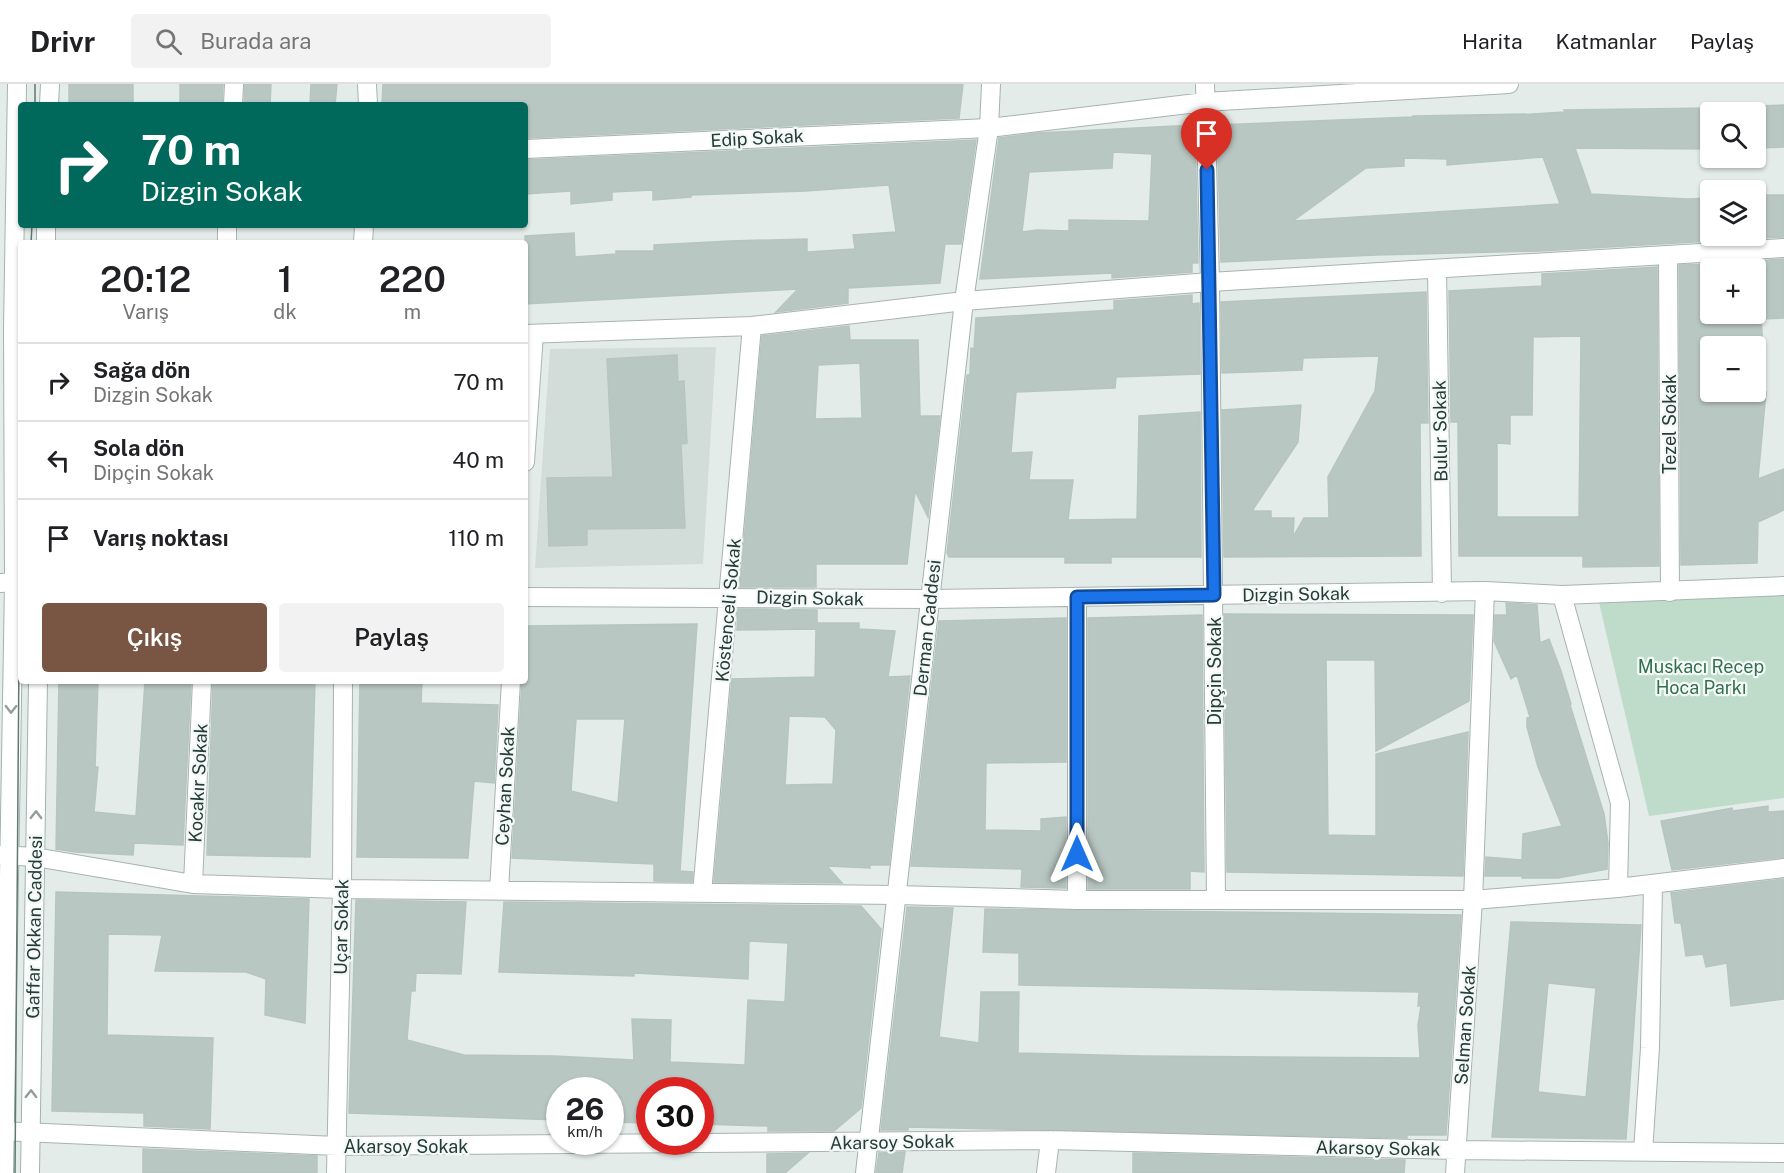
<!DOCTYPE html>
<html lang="tr">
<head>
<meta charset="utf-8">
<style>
  :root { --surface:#fff; --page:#f2f2f2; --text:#202124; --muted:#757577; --line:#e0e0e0; --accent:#795543 }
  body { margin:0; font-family:"Public Sans",sans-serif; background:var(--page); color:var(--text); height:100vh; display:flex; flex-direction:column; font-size:22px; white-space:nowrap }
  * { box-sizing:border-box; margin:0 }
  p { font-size:20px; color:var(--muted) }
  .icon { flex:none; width:33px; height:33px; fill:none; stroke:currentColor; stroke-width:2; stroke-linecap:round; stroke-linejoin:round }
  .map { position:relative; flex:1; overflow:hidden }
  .side { position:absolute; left:18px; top:156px; width:510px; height:444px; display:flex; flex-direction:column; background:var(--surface); border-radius:6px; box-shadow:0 2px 4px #0004 }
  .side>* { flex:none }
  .banner { position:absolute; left:18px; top:18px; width:510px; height:126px; border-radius:6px; box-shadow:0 2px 4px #0004; background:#00695c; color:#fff; overflow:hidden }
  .fabs { position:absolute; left:1700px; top:18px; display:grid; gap:12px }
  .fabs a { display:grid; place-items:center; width:66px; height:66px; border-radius:6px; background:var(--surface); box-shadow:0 2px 4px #0004; font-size:30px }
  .speed { position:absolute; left:546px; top:993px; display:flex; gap:12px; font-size:30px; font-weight:700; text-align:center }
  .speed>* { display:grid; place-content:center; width:78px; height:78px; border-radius:50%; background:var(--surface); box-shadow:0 2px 4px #0004; line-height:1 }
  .speed small { font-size:15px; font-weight:400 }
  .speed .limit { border:9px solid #d22; background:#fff; color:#111 }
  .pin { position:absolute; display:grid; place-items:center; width:51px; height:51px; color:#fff; margin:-62px -26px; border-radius:50% 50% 50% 0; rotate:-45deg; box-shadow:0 0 6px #0007 }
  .pin .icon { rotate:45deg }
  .me { position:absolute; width:66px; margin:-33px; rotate:0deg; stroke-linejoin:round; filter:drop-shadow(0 0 4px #0008) }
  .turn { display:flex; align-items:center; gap:21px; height:126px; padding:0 24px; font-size:27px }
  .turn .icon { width:78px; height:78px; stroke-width:2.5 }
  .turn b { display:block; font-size:42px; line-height:51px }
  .eta { display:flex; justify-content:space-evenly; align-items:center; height:102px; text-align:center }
  .eta b { font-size:36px; font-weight:600; line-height:42px }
  .cta { display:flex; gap:12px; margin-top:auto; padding:12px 24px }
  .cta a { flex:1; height:69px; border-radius:6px; background:var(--accent); color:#fff; font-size:24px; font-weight:600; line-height:69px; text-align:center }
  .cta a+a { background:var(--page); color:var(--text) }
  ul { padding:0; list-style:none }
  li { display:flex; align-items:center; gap:18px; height:78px; padding:0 24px; border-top:2px solid var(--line) }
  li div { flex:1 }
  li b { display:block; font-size:22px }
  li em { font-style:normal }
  header { display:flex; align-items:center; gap:36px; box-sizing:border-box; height:84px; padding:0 30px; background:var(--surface); border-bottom:2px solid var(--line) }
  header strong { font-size:28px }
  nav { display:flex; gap:33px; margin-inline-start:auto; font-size:21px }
  .search { width:420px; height:54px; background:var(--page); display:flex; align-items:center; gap:15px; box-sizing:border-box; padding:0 21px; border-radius:6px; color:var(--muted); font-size:22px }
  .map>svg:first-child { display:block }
  .built { fill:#d2dcd8 }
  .green { fill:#bfdbca }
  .building { fill:#b9c7c3; stroke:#b7c5c1; stroke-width:1.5; fill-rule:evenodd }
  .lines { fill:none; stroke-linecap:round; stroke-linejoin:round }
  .street-casing { stroke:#a7b4b0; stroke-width:20 }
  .secondary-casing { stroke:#a0b4af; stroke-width:20 }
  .street { stroke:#fff; stroke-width:18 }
  .secondary { stroke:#fff; stroke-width:18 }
  .tram { stroke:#607773; stroke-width:1.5 }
  .oneway { stroke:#929e9c }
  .route-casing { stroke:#114b97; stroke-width:15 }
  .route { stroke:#1a73e8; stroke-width:10 }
  .labels { text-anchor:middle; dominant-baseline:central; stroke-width:4.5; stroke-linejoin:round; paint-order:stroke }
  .street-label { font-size:18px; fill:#253c38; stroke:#f4f9f7 }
  .park-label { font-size:18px; fill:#336f51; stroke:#f4f9f7 }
</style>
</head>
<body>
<header>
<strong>Drivr</strong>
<div class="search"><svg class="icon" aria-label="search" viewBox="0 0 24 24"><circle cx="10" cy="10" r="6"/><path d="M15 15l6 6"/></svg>Burada ara</div>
<nav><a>Harita</a><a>Katmanlar</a><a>Paylaş</a></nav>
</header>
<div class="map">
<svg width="1784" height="1089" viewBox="0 0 1784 1089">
  <rect width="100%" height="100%" fill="#e4ece9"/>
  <path class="built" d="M716 263 703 480 535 484 550 265Z"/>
  <path class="green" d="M1784 502V714L1649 732 1597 510Z"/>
  <path class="building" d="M69 0H133V21H69Z
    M180 0H223L222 21H180Z
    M245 0H271L270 21H244Z
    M311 0H337L335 21H310Z
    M383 0H963L959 34 525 54V21H382Z
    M1784 21V63L1755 64V22Z
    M1710 24V65L1575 64 1591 110 1687 115 1710 114V157L1541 167 1377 171 1221 178 1217 41 1412 33 1413 32 1532 30 1565 28 1564 26ZM1543 73 1560 120 1293 137 1366 84 1404 82V74L1447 75V81Z
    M1175 42H1195L1198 179H1192V188L1112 194V189L980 195 999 54 1038 49ZM1113 68 1152 70 1149 137 1069 136V147L1037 146 1022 148 1029 88 1112 84Z
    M976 56 961 160H945L940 199 848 204V219L776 228 798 205 525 220V152L574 149 575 173 616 170V167H654V161L730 157 807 155V168L855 165 853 151 896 148 889 101 806 107 691 111V113L653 116V106L612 108V116L571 120V107L525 110V76Z
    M1755 111H1784V153L1755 154Z
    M1784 175V234L1761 235 1763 262H1710V308H1766L1758 395 1784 385V426L1758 438 1757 479 1681 481 1679 181 1710 180V230H1755V177Z
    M1657 183 1659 482 1583 483V472H1459L1458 338H1451L1449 207 1542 202V190ZM1581 252 1579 433H1497V359L1510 360V331H1532L1533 253Z
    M1426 208 1428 339H1420L1421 472 1224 473 1222 326 1301 321 1298 358 1252 427H1271V434H1294L1293 453 1304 434H1329L1328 393 1375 307 1379 272 1303 274 1302 286 1222 289 1221 218Z
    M1192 211V220L1199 219 1200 290 1116 293 1115 304 1016 308 1011 369 1032 368 1029 396H1073L1068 436 1137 435 1139 332 1200 328 1201 473H1111V479H1065V473H949L947 469 967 291H970L971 264 974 265 976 234 1114 226V217Z
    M849 242 850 256H918L920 332H940L928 433 915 407 907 480H816V503H740L762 252ZM860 279 862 334 815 335 818 281Z
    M677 271 678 298 684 297 687 359 681 360 685 444 587 445V461L549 462 547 394 613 393 607 275Z
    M1506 519 1537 521 1540 559 1549 555 1561 587 1571 620 1570 621 1604 730 1608 759 1607 785 1558 794H1522V792H1485L1486 773 1522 776 1523 750 1562 742 1538 683 1527 643V634L1530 633 1517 591 1511 595 1494 557 1495 531H1507Z
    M738 525 817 526V539H859V545L895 547 888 593 910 592 889 781H870V784L827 782 842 799 714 798 732 595 815 593 816 545 737 546ZM789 632 825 633 836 646 833 700 785 701Z
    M1224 530 1473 531 1469 617 1376 667 1375 576H1326L1328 751 1376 752V670L1468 648 1463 792 1227 788Z
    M1202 531 1204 788 1190 787V805H1088V534Z
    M1066 534V678L986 679 985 746 1041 747V735L1066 733V804L1021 803 1022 785 911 782 939 537Z
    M697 540 680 787 693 788 692 798 654 797V780L512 774 522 597H525V542ZM576 635H625L618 719 571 707Z
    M59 597H98L95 683H98L94 728 136 732 145 597H191L183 761 134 759 133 771 75 768 56 765Z
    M213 597H315L310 773 207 771Z
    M360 597H422L421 619 498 621 494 699 474 697 468 774 357 773Z
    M1768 722V728L1784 727V773L1672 786 1661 737 1732 724 1733 727Z
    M1784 795V915L1731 922 1727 879 1706 883 1703 870 1686 872 1681 839H1675L1671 809Z
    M56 808 309 815 305 939 265 931 266 895 246 888 155 887 162 851 108 850 107 951 213 954 210 1045 144 1042V1029L52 1027Z
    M356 816 466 818 461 890 416 889 415 907H411L407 956 464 971 554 972 634 976 632 935 671 936 670 978 745 981 748 916 785 918 788 859 749 857 748 895 634 889V892L499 888 504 818 861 822 881 845 861 1024 834 1047H768V1042L700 1040V1006H650V1039L610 1038V1006H560V1036L349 1029Z
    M907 823 953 824 939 953 979 959 981 908H1019L1018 969 1141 972 1420 974 1418 941 1421 922H1418L1419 908 1019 901V869L983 868 985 825 1461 831 1446 1051H1407V1054L908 1043V1046H881Z
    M1511 838 1641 841 1626 1055 1492 1053ZM1548 899 1596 904 1586 1013 1538 1008Z
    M143 1065 317 1072V1089H143Z
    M905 1068 902 1089H876L879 1069Z
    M808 1069 785 1089H767V1070Z
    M1133 1069 1405 1076 1404 1089H1133Z"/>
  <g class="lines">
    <g class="street-casing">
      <path id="street" d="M367 0 368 21
        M1205 0 1210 198 1216 815
        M233 21 234 0
        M525 65 989 44 1205 18 1509 0
        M227 159V141
        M363 159 364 141
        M1668 172 1670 508
        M1437 185 1442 509
        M525 250 752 242 964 217 1210 198 1784 164
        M525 378 534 250
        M0 499 21 498
        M1562 511 1620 719 1618 804
        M525 513 930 515 1485 507 1562 511 1784 502
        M0 771 35 773 193 800 342 805 897 811 1077 816H1473L1618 804 1784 784
        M193 800 202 597
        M499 807 511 597
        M702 809 752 242
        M1077 816V513
        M0 1047 336 1062 1050 1056 1457 1066 1784 1069
        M1643 1068 1650 964 1653 800
        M336 1089 342 805 343 597
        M1046 1089 1050 1056
        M1455 1089 1473 816 1485 507"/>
    </g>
    <g class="secondary-casing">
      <path id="secondary" d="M49 21 50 0
        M46 159V141
        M4 1089 14 499 13 245 17 0
        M30 1089 38 597
        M865 1089 964 217 989 44 991 0"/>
    </g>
    <use href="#street" class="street"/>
    <use href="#secondary" class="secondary"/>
    <path class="tram" d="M35 21V0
      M31 159 32 141
      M15 1089 21 313"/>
  </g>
  <defs><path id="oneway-chevron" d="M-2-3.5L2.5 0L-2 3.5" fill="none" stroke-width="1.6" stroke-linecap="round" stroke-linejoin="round" transform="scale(1.5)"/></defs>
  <g class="oneway">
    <use href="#oneway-chevron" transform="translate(11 625) rotate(91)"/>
    <use href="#oneway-chevron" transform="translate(36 731) rotate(-89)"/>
    <use href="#oneway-chevron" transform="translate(31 1010) rotate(-89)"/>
  </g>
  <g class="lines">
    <g class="route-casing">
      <path id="route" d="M1077 770V513L1214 511 1207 86"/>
    </g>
    <use href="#route" class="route"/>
  </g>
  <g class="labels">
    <g class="street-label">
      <text transform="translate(757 54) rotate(-3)">Edip Sokak</text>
      <text transform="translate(1669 340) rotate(-90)">Tezel Sokak</text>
      <text transform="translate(1440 347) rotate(-91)">Bulur Sokak</text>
      <text transform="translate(1296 510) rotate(-1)">Dizgin Sokak</text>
      <text transform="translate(810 514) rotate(1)">Dizgin Sokak</text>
      <text transform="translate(728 526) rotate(-85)">Köstenceli Sokak</text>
      <text transform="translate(927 544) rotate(-84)">Derman Caddesi</text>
      <text transform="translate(1214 587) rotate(-90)">Dipçin Sokak</text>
      <text transform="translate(198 699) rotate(-87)">Kocakır Sokak</text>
      <text transform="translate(505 702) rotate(-87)">Ceyhan Sokak</text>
      <text transform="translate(34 843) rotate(-89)">Gaffar Okkan Caddesi</text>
      <text transform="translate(341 843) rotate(-89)">Uçar Sokak</text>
      <text transform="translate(1465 941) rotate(-86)">Selman Sokak</text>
      <text transform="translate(892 1058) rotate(-1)">Akarsoy Sokak</text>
      <text x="406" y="1062">Akarsoy Sokak</text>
      <text transform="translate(1378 1064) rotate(1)">Akarsoy Sokak</text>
    </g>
    <g class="park-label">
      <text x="1701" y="582">Muskacı Recep<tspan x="1701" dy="21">Hoca Parkı</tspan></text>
    </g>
  </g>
</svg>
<div class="fabs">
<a><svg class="icon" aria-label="search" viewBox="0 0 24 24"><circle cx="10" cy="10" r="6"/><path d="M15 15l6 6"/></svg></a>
<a><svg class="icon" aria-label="layers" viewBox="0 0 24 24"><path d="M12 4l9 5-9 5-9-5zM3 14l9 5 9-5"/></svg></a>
<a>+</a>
<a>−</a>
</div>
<div class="speed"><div>26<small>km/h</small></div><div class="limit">30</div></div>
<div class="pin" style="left:1207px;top:86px;background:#d93025"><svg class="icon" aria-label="arrive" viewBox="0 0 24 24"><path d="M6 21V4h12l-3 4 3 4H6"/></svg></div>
<svg class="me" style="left:1077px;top:770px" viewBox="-20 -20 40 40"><path d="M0-17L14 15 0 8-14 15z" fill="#1a73e8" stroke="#fff" stroke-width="4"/></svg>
<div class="banner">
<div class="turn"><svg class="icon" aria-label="right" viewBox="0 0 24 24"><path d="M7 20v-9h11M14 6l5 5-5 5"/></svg><div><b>70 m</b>Dizgin Sokak</div></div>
</div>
<section class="side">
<div class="eta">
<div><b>20:12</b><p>Varış</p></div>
<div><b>1</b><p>dk</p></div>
<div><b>220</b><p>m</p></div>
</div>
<ul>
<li><svg class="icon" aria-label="right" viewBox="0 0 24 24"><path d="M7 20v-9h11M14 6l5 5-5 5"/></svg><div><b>Sağa dön</b><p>Dizgin Sokak</p></div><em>70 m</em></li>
<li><svg class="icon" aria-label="left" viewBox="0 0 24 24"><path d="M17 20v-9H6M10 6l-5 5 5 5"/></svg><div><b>Sola dön</b><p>Dipçin Sokak</p></div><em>40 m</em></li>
<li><svg class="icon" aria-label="arrive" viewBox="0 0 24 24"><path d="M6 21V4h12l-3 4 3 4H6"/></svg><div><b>Varış noktası</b></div><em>110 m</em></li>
</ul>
<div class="cta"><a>Çıkış</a><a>Paylaş</a></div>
</section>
</div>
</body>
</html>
